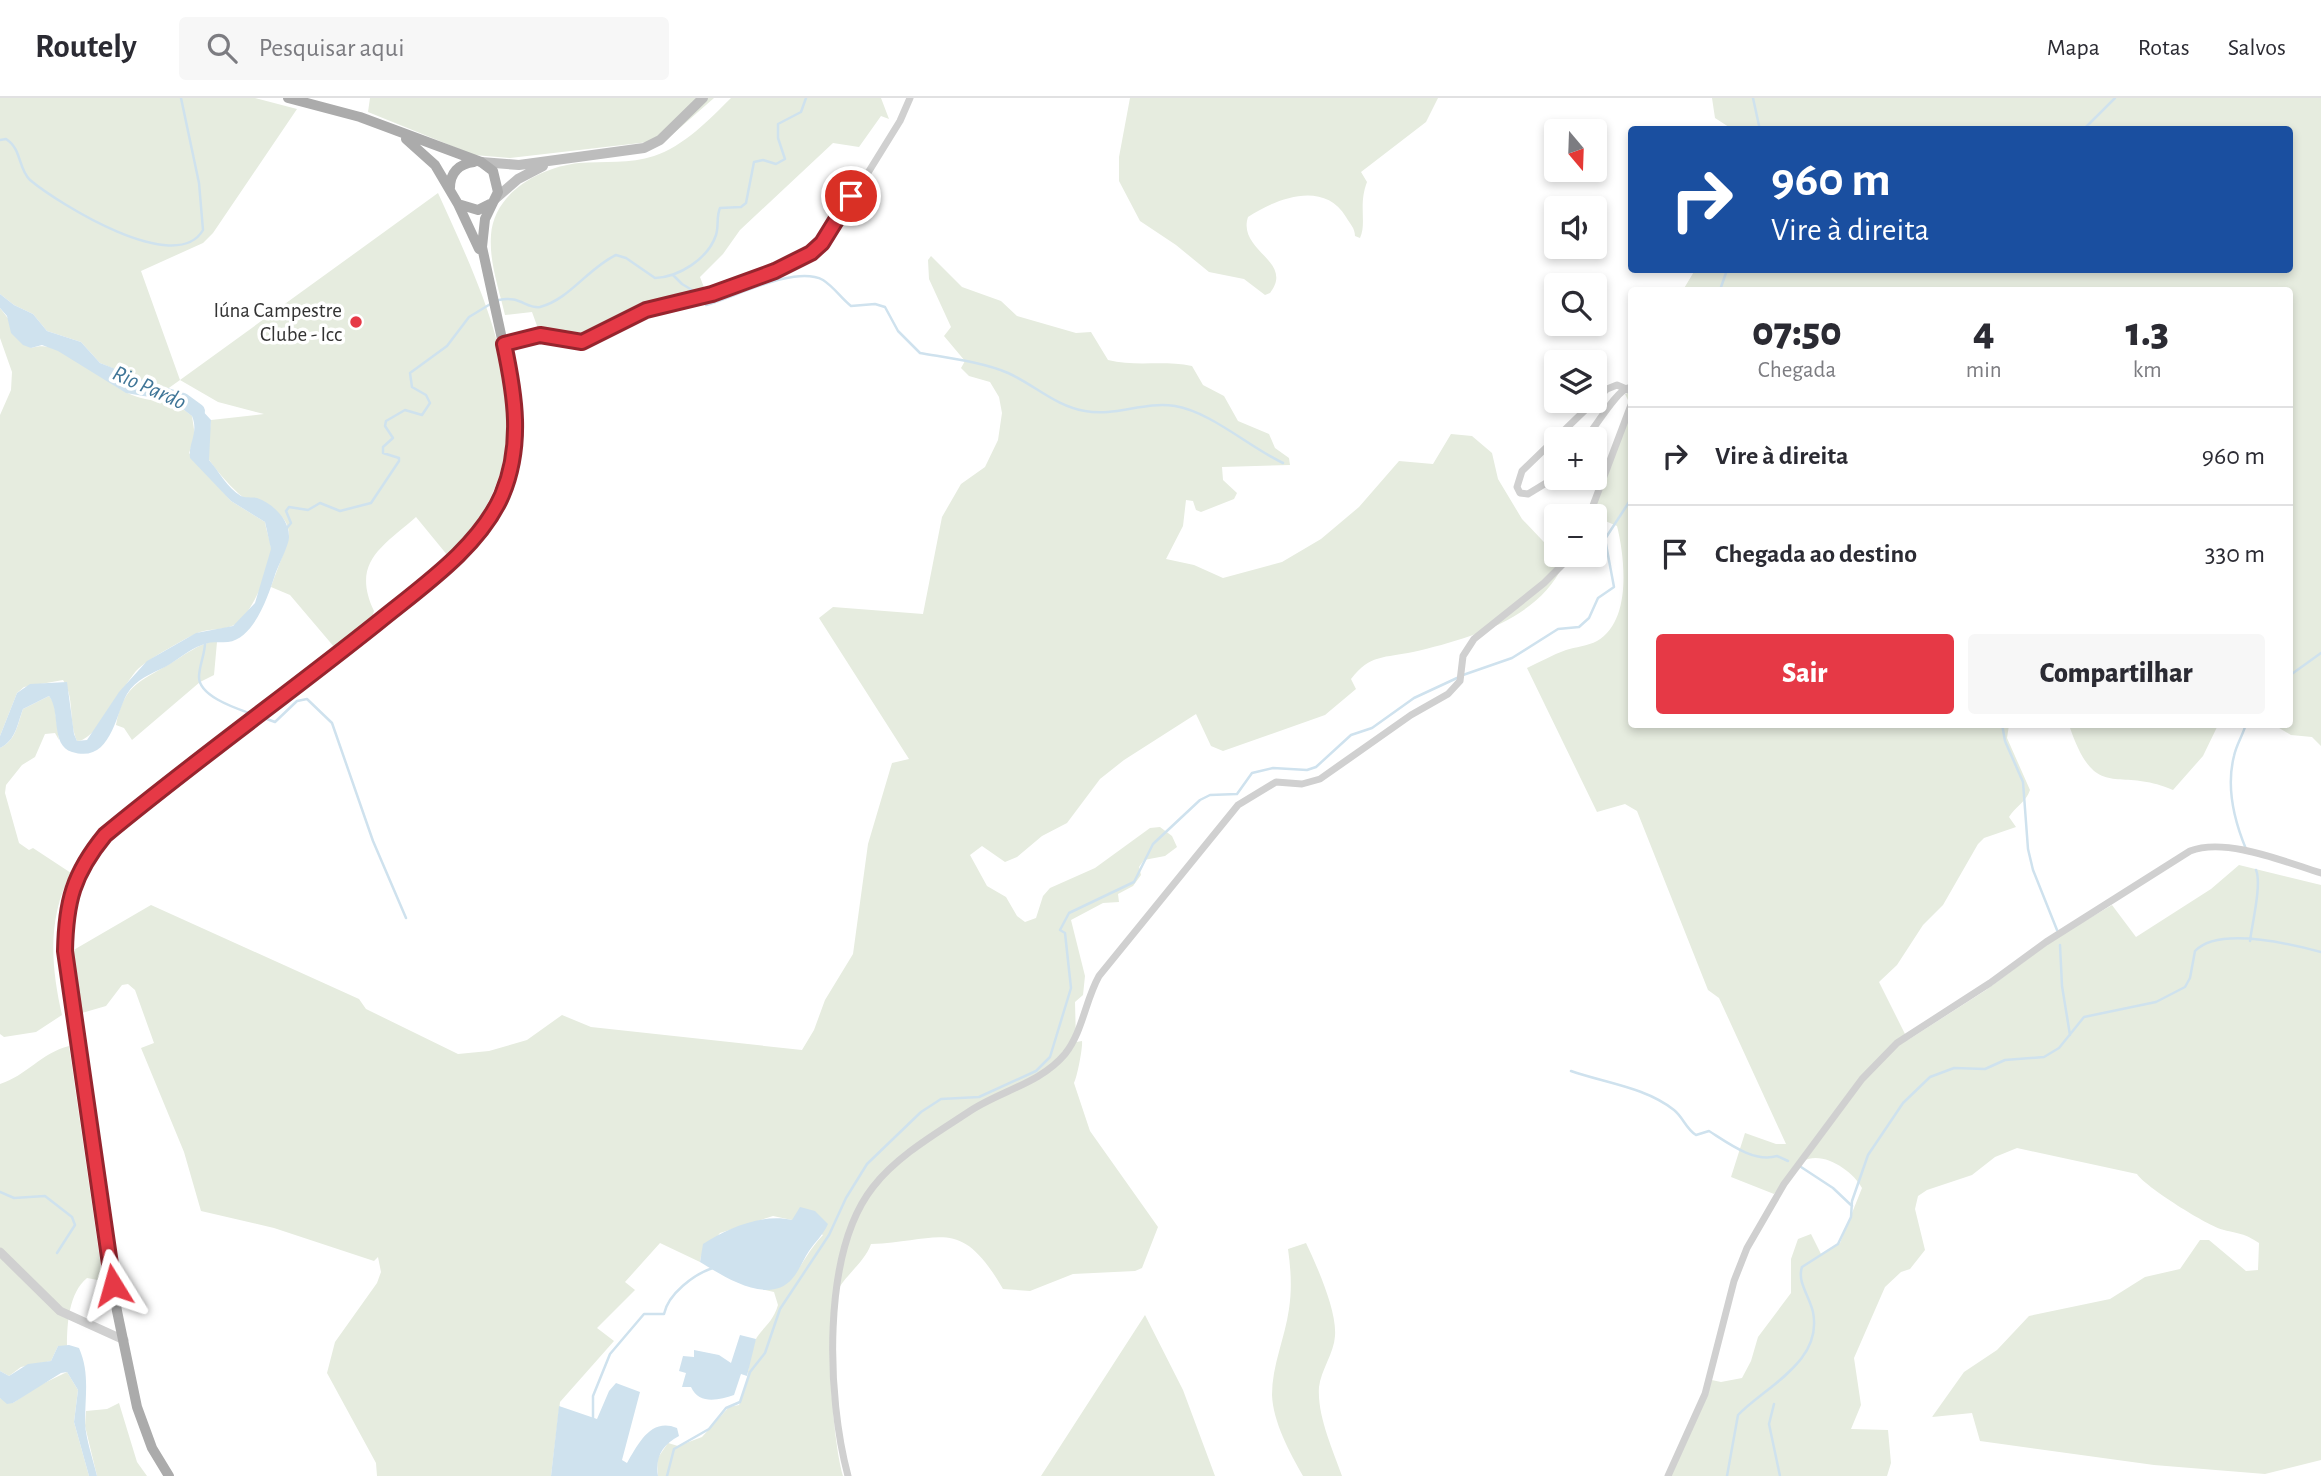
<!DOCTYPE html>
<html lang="pt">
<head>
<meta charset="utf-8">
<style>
  :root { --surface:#fff; --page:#f7f7f7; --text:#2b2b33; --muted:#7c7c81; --line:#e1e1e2; --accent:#e63946 }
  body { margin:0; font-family:"Alegreya Sans",sans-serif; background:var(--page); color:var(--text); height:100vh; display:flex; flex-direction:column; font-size:26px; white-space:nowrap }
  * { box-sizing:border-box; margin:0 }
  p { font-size:23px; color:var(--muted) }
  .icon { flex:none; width:38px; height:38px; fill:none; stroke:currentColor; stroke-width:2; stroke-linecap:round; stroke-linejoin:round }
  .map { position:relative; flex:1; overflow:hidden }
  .side { position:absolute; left:1628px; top:189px; width:665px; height:441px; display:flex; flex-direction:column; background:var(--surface); border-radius:7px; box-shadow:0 4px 10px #0003 }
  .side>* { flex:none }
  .guide { position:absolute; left:1628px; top:28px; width:665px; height:147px; border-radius:7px; box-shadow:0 4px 10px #0003; background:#1a4fa0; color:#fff; overflow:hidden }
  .needle { width:46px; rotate:161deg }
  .tools { position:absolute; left:1544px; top:21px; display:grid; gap:14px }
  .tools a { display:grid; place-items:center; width:63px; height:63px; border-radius:7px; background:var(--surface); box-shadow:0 4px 10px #0003; font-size:35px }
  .pin { position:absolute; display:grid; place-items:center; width:60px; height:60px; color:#fff; margin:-30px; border:4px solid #fff; border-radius:50%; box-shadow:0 2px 7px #0007 }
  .me { position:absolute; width:77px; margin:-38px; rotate:352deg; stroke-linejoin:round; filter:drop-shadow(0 0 5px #0008) }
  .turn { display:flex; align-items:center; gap:24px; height:147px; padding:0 28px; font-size:32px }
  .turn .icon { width:91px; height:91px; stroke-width:2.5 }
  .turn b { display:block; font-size:49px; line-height:60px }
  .eta { display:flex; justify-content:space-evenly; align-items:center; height:119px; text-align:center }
  .eta b { font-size:42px; font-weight:800; line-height:49px }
  .button { display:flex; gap:14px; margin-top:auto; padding:14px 28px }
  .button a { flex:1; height:80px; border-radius:7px; background:var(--accent); color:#fff; font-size:28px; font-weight:800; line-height:80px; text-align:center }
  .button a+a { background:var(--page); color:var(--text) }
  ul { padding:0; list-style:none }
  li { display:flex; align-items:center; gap:21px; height:98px; padding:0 28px; border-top:2px solid var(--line) }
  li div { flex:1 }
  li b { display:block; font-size:26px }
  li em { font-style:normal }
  header { display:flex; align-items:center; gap:42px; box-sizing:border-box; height:98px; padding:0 35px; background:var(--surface); border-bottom:2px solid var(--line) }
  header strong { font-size:33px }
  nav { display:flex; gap:38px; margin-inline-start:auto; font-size:24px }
  .search { width:490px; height:63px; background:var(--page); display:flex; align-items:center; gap:18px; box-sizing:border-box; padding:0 24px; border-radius:7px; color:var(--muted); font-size:26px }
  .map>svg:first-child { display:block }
  .green { fill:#e6ecdf }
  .water { fill:#cfe2ee }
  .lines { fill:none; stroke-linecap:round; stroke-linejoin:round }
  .stream { stroke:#cfe2ee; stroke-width:2.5 }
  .river { stroke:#cfe2ee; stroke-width:14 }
  .minor { stroke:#d0d0d0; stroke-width:7 }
  .tertiary { stroke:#d0d0d0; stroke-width:9 }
  .secondary { stroke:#bdbdbd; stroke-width:10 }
  .primary { stroke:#ababab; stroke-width:10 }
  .route-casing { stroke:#96252e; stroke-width:18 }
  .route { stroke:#e63946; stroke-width:12 }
  .poi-dot { fill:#e63946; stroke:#fff; stroke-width:2.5 }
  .labels { text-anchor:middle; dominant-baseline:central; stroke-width:7; stroke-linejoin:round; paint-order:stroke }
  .poi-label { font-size:21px; fill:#333; stroke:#fff; text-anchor:end }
  .water-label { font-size:23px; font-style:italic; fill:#3f7597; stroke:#fff }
</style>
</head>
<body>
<header>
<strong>Routely</strong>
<div class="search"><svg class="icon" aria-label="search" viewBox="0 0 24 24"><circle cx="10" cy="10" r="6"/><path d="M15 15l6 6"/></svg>Pesquisar aqui</div>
<nav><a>Mapa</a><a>Rotas</a><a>Salvos</a></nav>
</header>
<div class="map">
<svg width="2321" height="1378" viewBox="0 0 2321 1378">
  <rect width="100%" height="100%" fill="#fff"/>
  <path class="green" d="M0 0H255L297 11 213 135 203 145 141 173 180 282 438 95C492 214 559 349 448 458L416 419C382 449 351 464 374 513L372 519 335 550 290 497 271 489C274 480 289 442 289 438 289 408 256 411 239 396 227 385 216 372 207 359L211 322 264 316 218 304 180 282 166 292 100 265 81 244 47 233 33 216 14 207 0 196Z
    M370 0H714L666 42 510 60 474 57 368 14Z
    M731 0H881L889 21 881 18 859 49 833 45 740 132 723 156 700 179 708 200 677 206 638 220 575 248 540 236 532 214 505 217C499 191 489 164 491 137 494 94 541 69 579 65 604 63 630 66 654 58 683 49 711 20 731 0Z
    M1130 0H1438L1426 24 1361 74 1367 84C1358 107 1367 125 1360 140L1355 138C1355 130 1350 126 1346 119 1324 82 1277 100 1248 119 1237 153 1295 163 1270 195L1265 197 1244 181 1209 174 1176 147 1140 123 1119 83V59Z
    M1712 0H2321V648L2312 639 2291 637 2274 627 2289 626V192H1683L1695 172H2289V32L1732 31 1715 20Z
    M931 158 962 189 1001 203 1017 218 1076 235 1091 234 1108 262C1135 269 1163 262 1192 268L1203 287 1224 298 1238 323 1269 336 1275 350 1289 360 1290 367 1222 369 1223 382 1237 395 1234 401 1201 414 1196 412 1193 403 1186 402 1183 428 1166 461 1194 467 1223 480 1282 464 1321 441 1359 409 1399 363 1433 366 1451 336 1472 338 1492 355 1498 381 1522 421 1560 461 1563 467C1538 522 1467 541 1413 554 1385 560 1370 556 1351 581L1356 591 1325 617 1223 653 1211 648 1196 616 1124 662 1100 681 1067 725 1042 738 1017 759 1005 764 982 748 970 757 987 788 1006 799 1017 818 1025 824 1036 820 1043 798 1050 790 1095 770 1150 730 1160 729 1172 738 1177 749 1165 758 1144 762 1139 769 1141 777 1133 788 1118 796 1119 804 1103 805 1071 822 1085 878 1083 897 1075 904 1076 944 1082 943C1083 949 1077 980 1074 985L1090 1033 1158 1129 1142 1170 1135 1173 1073 1176 1030 1193 1003 1191C960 1117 942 1143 871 1146 865 1163 848 1175 839 1190 822 1218 833 1345 843 1378H658L657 1361 668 1345 678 1348 702 1339 729 1309 739 1307C749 1287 747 1264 755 1243 760 1231 772 1227 778 1207L774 1194 765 1192C802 1182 799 1162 823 1137L792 1122 773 1118 720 1135 701 1158 700 1164 660 1145 625 1184 635 1192 597 1230 614 1243 560 1304 551 1378H377L376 1365 327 1275 335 1244 377 1185 381 1174 378 1159 374 1163 274 1130 201 1113 184 1054 141 950 154 945 135 892 128 886 122 887 106 908 75 917 65 857 151 807 359 901 366 911 458 956 489 953 527 942 562 917 591 929 802 952 814 932 825 902 853 856 868 746 892 665 909 661 819 520 833 509 923 516 942 419 961 386 985 369 998 342 1002 315 999 299 990 284 969 278 961 270 965 263 944 238 951 229 929 181 928 162Z
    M0 210 31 250C67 239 101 285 132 297 159 308 165 295 192 318L195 338 189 355 231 403 265 424C266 433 270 441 271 450 273 468 250 521 232 528 222 532 210 531 200 534 189 538 145 563 137 572 122 588 97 643 77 643 68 623 75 599 63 582L24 589 17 595 0 638V317L11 292 12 274 0 240Z
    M1631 294V626L2009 627 2007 640 2030 692C2026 704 2015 709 2009 719L2016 729 1984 740 1978 746 1943 807 1923 827 1897 867 1879 884 1908 942 1986 892 2056 840 2112 807 2136 839 2211 791 2239 767 2321 787V1362L2265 1376 2154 1367 1980 1343 1972 1315 1932 1319 1964 1274 1997 1252 2029 1218 2110 1201 2145 1179 2180 1171 2200 1142H2209L2246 1173 2258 1172 2259 1145C2244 1135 2239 1136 2224 1132 2209 1129 2144 1088 2137 1076L2017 1050 1995 1059 1972 1077 1927 1092 1918 1098 1915 1111 1925 1152 1910 1171 1901 1174 1885 1189 1854 1260 1861 1307 1851 1331 1888 1332 1891 1365 1887 1378H1666L1697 1312 1707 1281 1721 1284 1742 1280 1751 1263 1758 1239 1791 1195V1161L1798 1141 1811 1136 1821 1156 1840 1145 1862 1090C1853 1073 1823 1052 1803 1063 1792 1070 1782 1086 1774 1096L1731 1079 1745 1035 1776 1046H1786L1719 900 1708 892 1637 713 1625 706 1597 714 1527 570C1540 564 1552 557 1566 552 1575 549 1588 548 1597 543 1632 523 1625 460 1617 428L1589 416 1628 313 1629 304 1625 296Z
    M210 544H217L214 577 200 584 132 642 124 630 116 627C124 584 143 583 176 562 187 555 197 548 210 544Z
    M49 598 54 605 59 642 55 635 45 636 35 659 22 667 6 687 5 695 19 745 29 752 33 750 71 775C47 820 51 869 62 917L36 934 4 939 0 936V650C16 642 17 628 23 611Z
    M2069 627V626L2218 627 2203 658 2173 692C2116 667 2096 707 2069 627Z
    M69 948 103 1183 87 1180C69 1195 67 1225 67 1248H58L51 1263 21 1269 9 1278 0 1273V986C26 978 41 955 69 948Z
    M1306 1145C1317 1168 1337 1213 1335 1238 1334 1255 1321 1272 1319 1289 1317 1318 1333 1352 1342 1378H1303C1290 1355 1273 1324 1272 1297 1272 1267 1285 1240 1289 1211 1292 1191 1291 1172 1288 1151Z
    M1145 1217 1183 1292 1215 1378H1041Z
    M67 1274 78 1292 74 1324 89 1378H0V1300L13 1305 36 1289Z
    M119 1305 137 1364 147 1378H97L85 1328 86 1313 107 1311Z"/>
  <path class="water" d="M0 196 14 207 33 216 47 233 81 244 100 265 157 287 199 309 211 322 209 362C218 372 228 391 241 398 245 400 252 399 257 400 272 405 289 421 289 438 290 445 278 468 275 477 268 498 254 541 228 544 218 545 211 543 202 547 188 552 178 562 165 569 151 576 136 581 127 596 115 617 111 666 72 654 50 647 61 613 49 598L23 611C17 627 16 642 0 650V638L17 595 30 586 67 584 74 636 77 643 87 642 119 594 147 563 196 535 233 528 255 505 271 451 265 424 231 403 190 360C188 345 199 335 192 318L173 303 126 295 58 253 42 247 31 250 23 247 11 235 7 218 0 210Z
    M800 1109 815 1113 828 1126C823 1137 816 1143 809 1153 803 1162 799 1173 792 1181 768 1208 723 1178 700 1164L703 1146C727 1130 763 1115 792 1122Z
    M740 1237 756 1241 747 1278 741 1276 734 1297C719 1302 699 1307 691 1289H682L686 1275 679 1273 683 1258 694 1259V1252L719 1257 731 1265Z
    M69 1247 79 1250C90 1275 85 1298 85 1325 86 1342 93 1361 97 1378H89L74 1324 78 1292 67 1274 61 1275 13 1305 7 1306 0 1300V1273L9 1278 28 1266 51 1263 58 1248Z
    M616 1285 640 1294 622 1362 627 1365C638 1346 651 1319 677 1330L679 1338C662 1347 655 1359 658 1378H551L559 1308 597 1321 609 1293Z"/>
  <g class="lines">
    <path class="stream" d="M1753 0 1760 32
      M2083 32 2115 0
      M0 42 6 41C22 51 18 71 30 82 59 106 176 179 203 132L199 85 181 0
      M673 177 682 186 697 195
      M1720 192 1727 172
      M499 202C519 197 527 211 540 209 570 201 588 170 616 157L626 160 655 180C679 179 708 161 716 137 719 128 716 119 720 110L741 109 746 105 754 64 763 62 776 66 785 61 778 40V26L801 14 806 0
      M706 207C735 199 795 167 823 182 834 189 841 200 851 208L875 206 885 209 898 233 920 255C948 260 982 264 1008 275 1035 287 1055 308 1085 313 1115 319 1144 303 1175 308 1211 314 1249 349 1283 365
      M286 431 291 425 286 413 289 409 308 412 320 405 340 413 371 405 399 363V360L383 355V349L393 340 385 328 386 323 405 312 422 317 430 305 426 297 412 289 410 275 447 248 469 219 492 205
      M205 545C205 556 199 568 199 579 199 598 235 610 249 615
      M1463 577 1512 560 1558 531 1579 529 1589 520 1598 500 1614 489 1605 441 1631 401
      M2289 578 2321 555
      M264 620 275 624 297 603 307 601 332 625 373 743 406 820
      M2002 626 2005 643 2023 684 2028 751 2033 772 2057 832
      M2246 626C2243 637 2236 647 2234 658 2226 689 2234 722 2246 751
      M2250 843C2252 826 2262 786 2256 772
      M2060 847 2062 888 2070 937
      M1571 973C1605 985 1645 989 1674 1012 1683 1019 1686 1031 1696 1037L1709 1033C1728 1045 1754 1065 1777 1058L1788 1063
      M1801 1069 1833 1090 1852 1108
      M0 1094 14 1100 45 1098 72 1119 75 1127 57 1155
      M1774 1306 1769 1326 1780 1378
      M593 1321V1298L610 1256 644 1216H664C668 1196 694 1176 713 1170
      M667 1378 674 1351 709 1331 726 1310 740 1304 750 1274 765 1255 780 1211 829 1137 846 1100 867 1066 921 1014 941 1001 979 999 1036 973 1050 959 1071 890 1065 835 1060 832 1069 815 1134 784 1153 746 1200 702 1210 697 1237 696 1252 675 1273 670 1307 672 1316 669 1351 637 1372 630 1414 600 1457 580
      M1727 1378 1738 1317C1766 1288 1823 1264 1813 1214 1809 1197 1797 1184 1802 1169L1838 1146 1851 1119 1852 1103 1868 1057 1903 1005 1930 979 1954 970 1985 971 2005 962 2044 959 2059 950 2084 919 2156 904 2185 889 2190 880 2195 853C2219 828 2291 846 2321 854"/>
    <path class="river" d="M157 294 183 302 198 313"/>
    <path class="minor" d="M504 246 540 237 582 244 646 212 728 190 775 174 811 155 840 120 900 23 910 0
      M1585 341C1595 330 1617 292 1628 290
      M1556 379 1528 396 1520 395 1517 389 1522 373 1607 291 1617 287 1631 293
      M1589 418 1631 307
      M848 1378C827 1300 821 1155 873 1089 898 1057 937 1035 970 1013 1000 993 1041 985 1065 956 1083 933 1085 903 1099 878L1238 707 1276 684 1302 686 1320 681 1411 617 1448 596 1460 583 1463 558 1474 541 1544 485 1572 457
      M1668 1378 1705 1296 1734 1183 1747 1150 1784 1086 1862 981 1897 945 1990 885 2046 844 2190 753C2226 739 2285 764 2321 775"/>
    <path class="tertiary" d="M0 1154 60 1213 124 1242"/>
    <path class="secondary" d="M481 64 519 67 644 50 660 42 703 0
      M495 101 518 81 543 68"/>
    <path class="primary" d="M406 41 435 67 458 106 478 112 490 106
      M450 90C450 75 458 66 474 64
      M458 106 479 151
      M169 1378 152 1350 137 1309 117 1213 65 853C66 804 72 775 105 737L312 578 399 506 464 450 491 418 513 368 516 337 512 287 482 149 485 121 498 94 493 73 481 64 360 19 288 0"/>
  </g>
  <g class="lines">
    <g class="route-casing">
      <path id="route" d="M113 1187 65 853C66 804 73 776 105 737 193 664 287 597 377 525 421 489 479 450 502 397 523 347 515 297 504 246L540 237 582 244 646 212 712 196 775 173 811 155 822 145 851 98"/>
    </g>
    <use href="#route" class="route"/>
  </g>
  <circle class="poi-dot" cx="356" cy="224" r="7"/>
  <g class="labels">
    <g class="poi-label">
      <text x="342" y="212">Iúna Campestre<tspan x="342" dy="24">Clube - Icc</tspan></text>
    </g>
    <g class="water-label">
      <text transform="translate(149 290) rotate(24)">Rio Pardo</text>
    </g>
  </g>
</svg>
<div class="tools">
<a><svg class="needle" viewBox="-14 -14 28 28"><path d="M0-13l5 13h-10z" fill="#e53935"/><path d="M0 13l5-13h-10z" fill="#7c7c81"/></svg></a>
<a><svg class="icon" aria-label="sound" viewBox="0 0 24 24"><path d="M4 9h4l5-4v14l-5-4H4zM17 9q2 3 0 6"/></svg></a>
<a><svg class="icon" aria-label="search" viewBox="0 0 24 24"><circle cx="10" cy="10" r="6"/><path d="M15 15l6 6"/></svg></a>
<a><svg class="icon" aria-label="layers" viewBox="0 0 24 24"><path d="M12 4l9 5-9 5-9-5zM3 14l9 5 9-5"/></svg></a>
<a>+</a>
<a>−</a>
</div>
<div class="pin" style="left:851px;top:98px;background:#d93025"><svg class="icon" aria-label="arrive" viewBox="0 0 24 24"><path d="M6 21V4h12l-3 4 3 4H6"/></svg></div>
<svg class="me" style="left:113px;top:1187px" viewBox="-20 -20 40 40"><path d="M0-17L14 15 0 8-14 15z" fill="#e63946" stroke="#fff" stroke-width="4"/></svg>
<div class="guide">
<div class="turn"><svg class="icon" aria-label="right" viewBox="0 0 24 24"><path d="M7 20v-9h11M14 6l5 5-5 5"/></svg><div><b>960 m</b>Vire à direita</div></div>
</div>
<section class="side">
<div class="eta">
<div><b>07:50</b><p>Chegada</p></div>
<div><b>4</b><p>min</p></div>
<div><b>1.3</b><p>km</p></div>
</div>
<ul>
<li><svg class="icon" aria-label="right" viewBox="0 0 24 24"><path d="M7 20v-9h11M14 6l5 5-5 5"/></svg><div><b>Vire à direita</b></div><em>960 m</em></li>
<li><svg class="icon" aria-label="arrive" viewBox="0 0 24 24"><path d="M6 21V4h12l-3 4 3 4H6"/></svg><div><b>Chegada ao destino</b></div><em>330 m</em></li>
</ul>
<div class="button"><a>Sair</a><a>Compartilhar</a></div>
</section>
</div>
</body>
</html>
